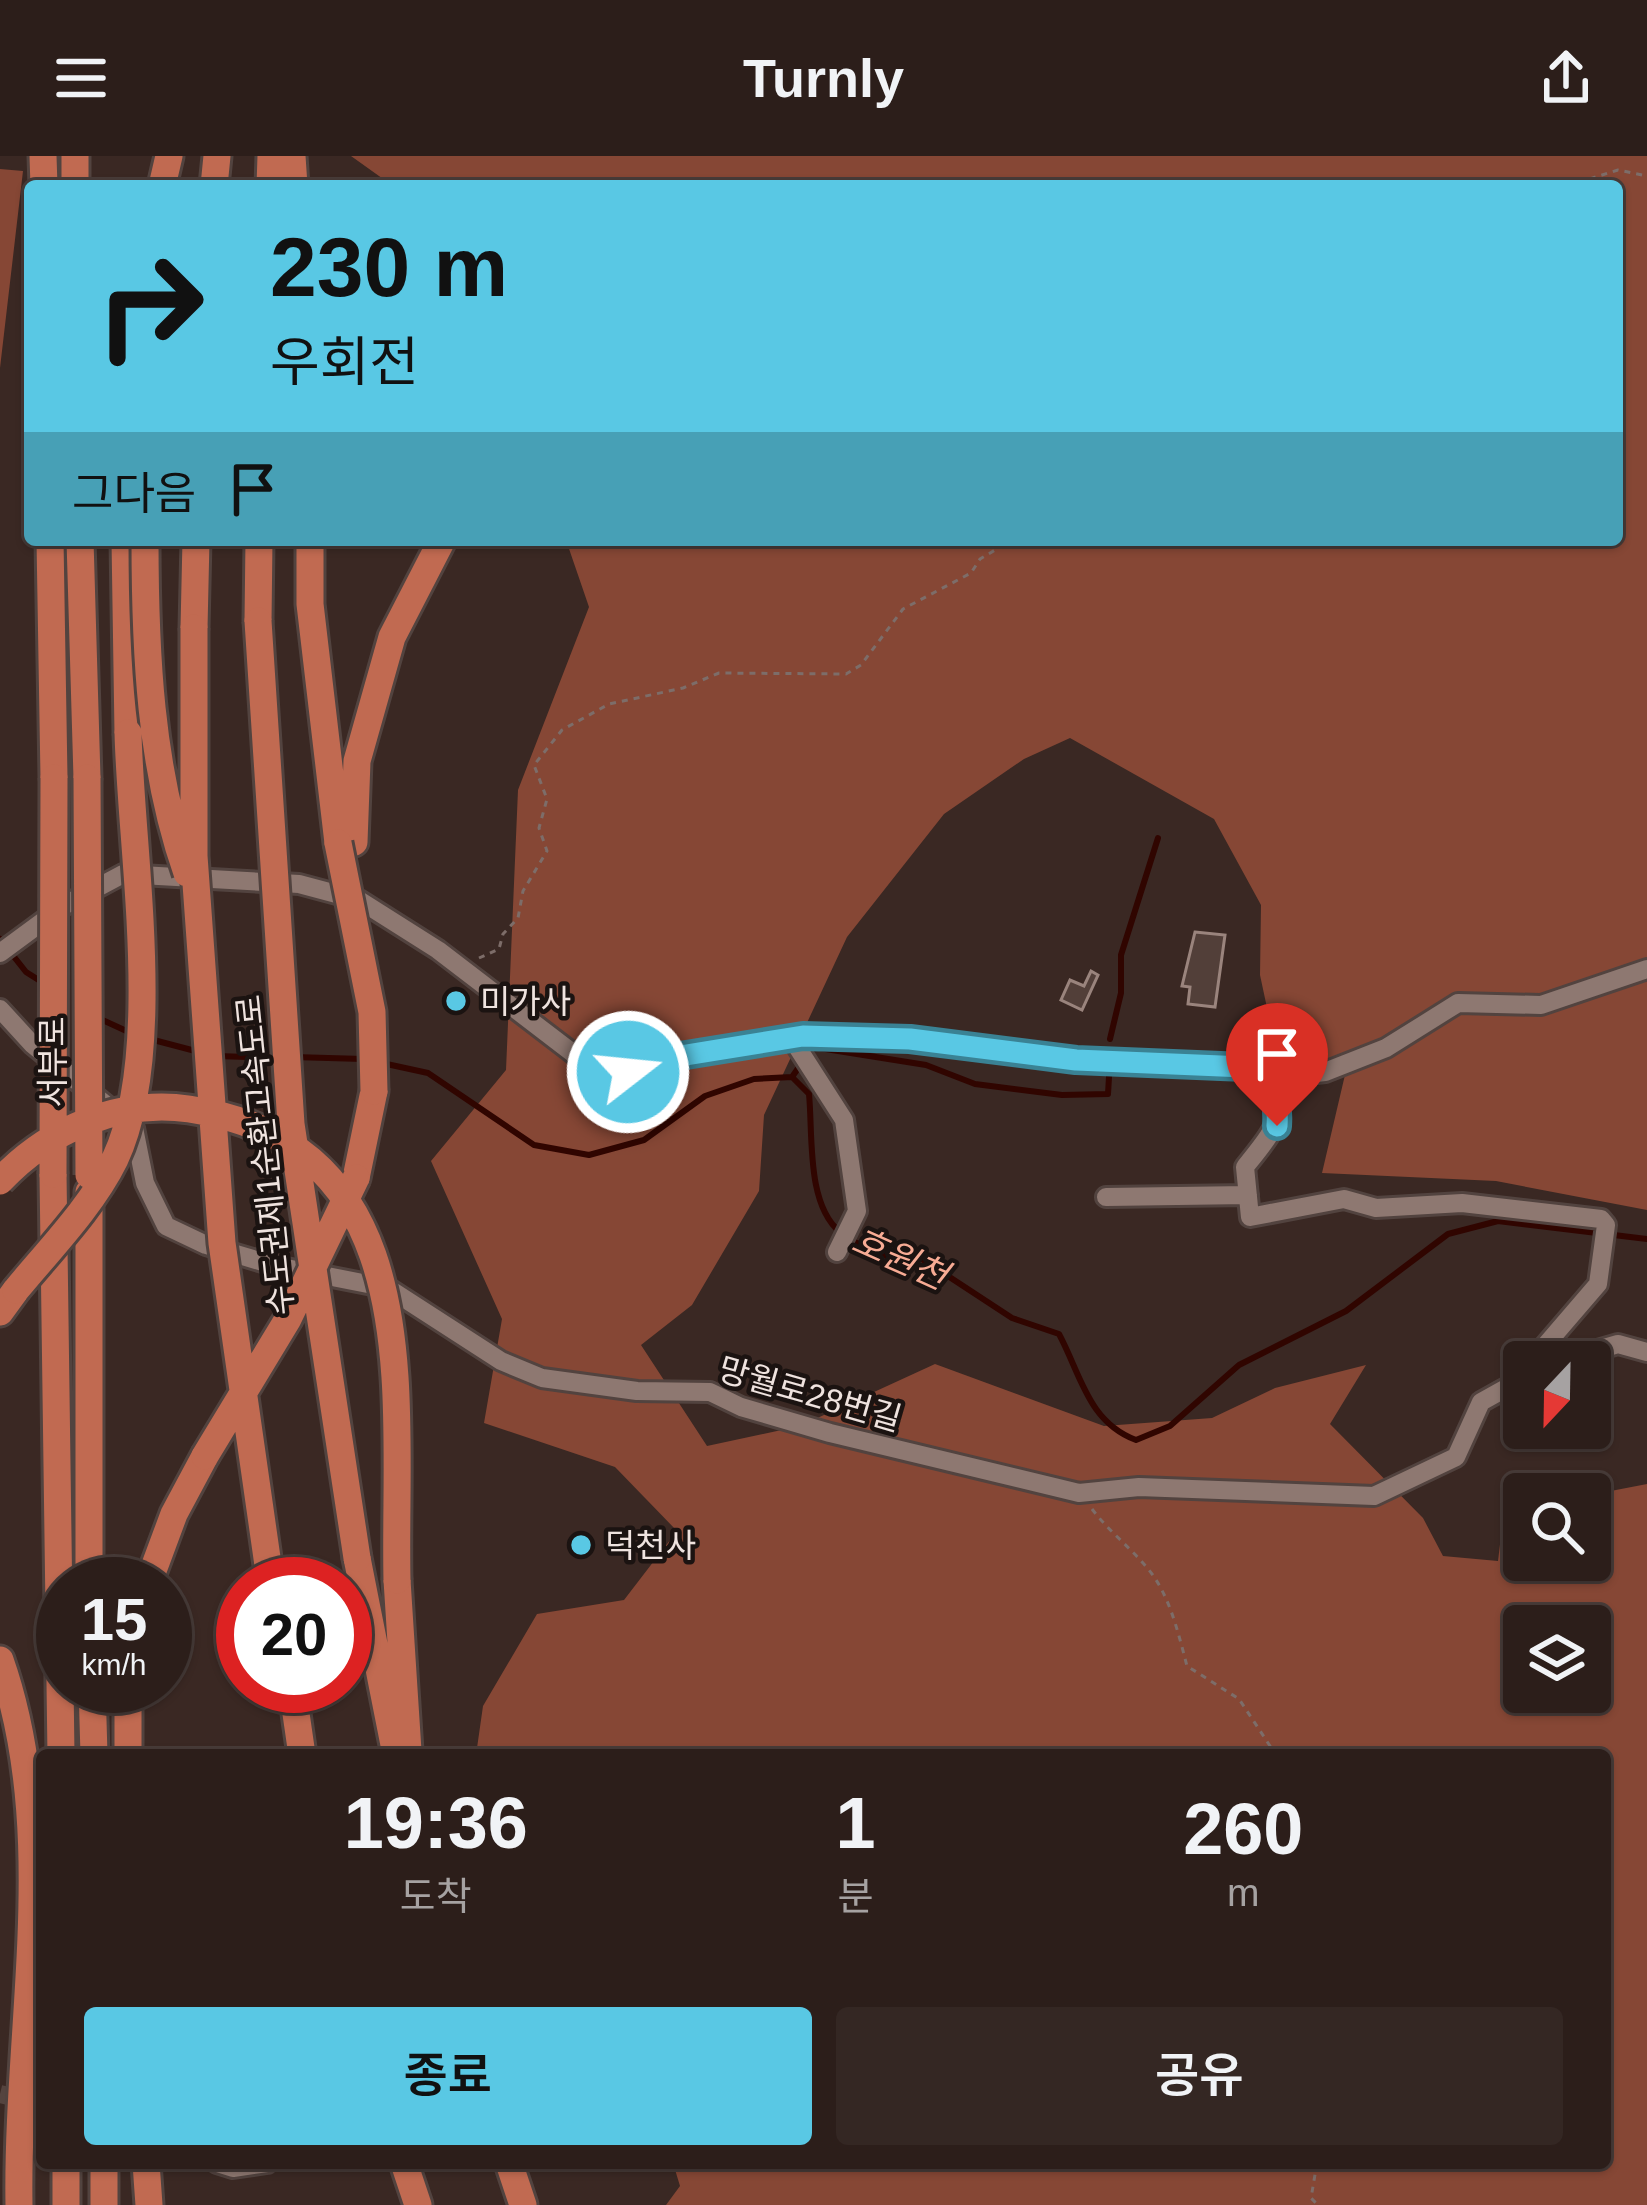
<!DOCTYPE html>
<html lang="ko">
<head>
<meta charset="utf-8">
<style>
  :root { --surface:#2c1e1a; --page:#342723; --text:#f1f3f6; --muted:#a6a2a2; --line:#483c39; --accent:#59c8e4 }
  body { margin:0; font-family:Helvetica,"Noto Sans KR",sans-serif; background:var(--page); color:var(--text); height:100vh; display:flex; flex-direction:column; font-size:45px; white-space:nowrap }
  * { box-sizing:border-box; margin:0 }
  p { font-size:39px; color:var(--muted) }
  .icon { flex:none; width:66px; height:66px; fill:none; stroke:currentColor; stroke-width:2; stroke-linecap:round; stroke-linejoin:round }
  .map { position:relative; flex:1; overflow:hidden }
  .drawer { position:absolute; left:36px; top:1593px; width:1575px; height:420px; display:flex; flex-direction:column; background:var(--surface); border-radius:12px; box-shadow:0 3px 9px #0004,0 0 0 3px var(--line) }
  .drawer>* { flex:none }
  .hud { position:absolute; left:24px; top:24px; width:1599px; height:366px; border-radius:12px; box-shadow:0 3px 9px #0004,0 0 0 3px var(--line); background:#59c8e4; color:#111; overflow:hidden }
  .needle { width:78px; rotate:202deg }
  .controls { position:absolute; left:1503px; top:1185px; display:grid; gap:24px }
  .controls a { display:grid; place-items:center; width:108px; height:108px; border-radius:12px; background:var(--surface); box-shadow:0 3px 9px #0004,0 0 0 3px var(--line); font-size:60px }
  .speed { position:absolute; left:36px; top:1401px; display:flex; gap:24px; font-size:60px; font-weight:700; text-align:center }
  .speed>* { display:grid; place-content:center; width:156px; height:156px; border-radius:50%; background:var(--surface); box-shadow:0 3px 9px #0004,0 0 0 3px var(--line); line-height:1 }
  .speed small { font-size:30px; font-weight:400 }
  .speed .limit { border:18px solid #d22; background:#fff; color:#111 }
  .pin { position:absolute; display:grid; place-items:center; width:102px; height:102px; color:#fff; margin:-123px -51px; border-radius:50% 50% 50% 0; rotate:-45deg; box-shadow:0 0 12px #0007 }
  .pin .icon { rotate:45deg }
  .me { position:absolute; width:132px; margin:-66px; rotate:74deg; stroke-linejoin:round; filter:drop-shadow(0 0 9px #0008) }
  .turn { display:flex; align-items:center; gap:42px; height:252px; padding:0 48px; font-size:54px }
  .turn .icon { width:156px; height:156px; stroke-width:2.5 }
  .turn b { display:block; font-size:84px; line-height:102px }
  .then { display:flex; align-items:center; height:114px; padding:0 48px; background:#0003; gap:24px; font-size:45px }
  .eta { display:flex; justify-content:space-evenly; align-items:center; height:204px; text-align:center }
  .eta b { font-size:72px; font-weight:600; line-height:84px }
  .primary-button { display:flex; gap:24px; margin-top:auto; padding:24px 48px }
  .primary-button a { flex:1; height:138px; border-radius:12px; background:var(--accent); color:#111; font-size:48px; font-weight:600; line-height:138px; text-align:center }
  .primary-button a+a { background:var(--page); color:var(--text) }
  header { display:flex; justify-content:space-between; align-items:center; height:156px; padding:0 48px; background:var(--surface); font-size:54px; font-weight:600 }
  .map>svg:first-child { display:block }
  .forest { fill:#864735; fill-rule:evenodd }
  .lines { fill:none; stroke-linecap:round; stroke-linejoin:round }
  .stream { stroke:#300500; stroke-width:6 }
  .building { fill:#523f39; stroke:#9a847d; stroke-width:3 }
  .minor-tunnel { stroke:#55443f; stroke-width:18; stroke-dasharray:18 9; stroke-linecap:butt }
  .minor-casing { stroke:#52433f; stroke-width:24 }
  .highway-casing { stroke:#52433f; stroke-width:33 }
  .path { stroke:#7d6d69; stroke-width:3; stroke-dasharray:6 6; stroke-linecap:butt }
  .minor { stroke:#8e7871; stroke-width:18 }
  .highway { stroke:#c16a51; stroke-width:27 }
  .highway-bridge-casing { stroke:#52433f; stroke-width:33; stroke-linecap:butt }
  .highway-bridge { stroke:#c16a51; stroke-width:27 }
  .route-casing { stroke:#3a8294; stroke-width:30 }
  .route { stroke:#59c8e4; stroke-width:21 }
  .poi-dot { fill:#59c8e4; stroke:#1b1311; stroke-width:4.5 }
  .labels { text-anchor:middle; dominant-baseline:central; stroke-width:9; stroke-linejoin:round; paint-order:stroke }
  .poi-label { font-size:33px; fill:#efe3df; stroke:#1b1311; text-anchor:start }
  .street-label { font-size:33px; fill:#efe3df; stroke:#1b1311 }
  .water-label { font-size:36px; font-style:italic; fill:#f7ab94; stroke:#1b1311 }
</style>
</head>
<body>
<header><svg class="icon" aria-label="menu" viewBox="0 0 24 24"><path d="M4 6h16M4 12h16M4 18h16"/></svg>Turnly<svg class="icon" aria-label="share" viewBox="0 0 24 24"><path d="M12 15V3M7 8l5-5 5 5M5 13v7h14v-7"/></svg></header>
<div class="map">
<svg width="1647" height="2049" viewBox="0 0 1647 2049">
  <rect width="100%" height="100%" fill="#3a2823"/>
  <path class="forest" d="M351 0H1647V1054L1496 1025 1322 1017 1348 906 1276 894 1260 819 1261 749 1214 663 1070 582 1024 603 944 658 847 781 764 959 759 1035 692 1149 641 1189 707 1290 800 1270 935 1208 1104 1270 1212 1262 1275 1232 1366 1209 1330 1268 1423 1362 1443 1400 1498 1405 1504 1355 1524 1352V1404H1590V1339L1647 1328V2049H666L680 2030 673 2007H1605V1599H476L483 1550 537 1458 624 1444 677 1375 615 1311 484 1267 502 1163 431 1005 506 914 518 634 589 451 566 384H1617V30H393ZM1524 1470H1590V1536H1524Z
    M0 13 23 15 0 212Z"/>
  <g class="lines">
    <path class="stream" d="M0 783 26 816 45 828
      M96 861 133 878
      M146 882 203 897
      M1110 883 1121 837V799L1158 682
      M216 900 280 902
      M293 901 363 903
      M382 907 428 917 534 989 589 999 644 984 705 940 754 923 792 921 809 938C813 978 806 1048 840 1076
      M792 921 813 891 926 909 975 928 1062 939 1108 938 1109 921
      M850 1084 889 1101 922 1103 1012 1162 1059 1178C1081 1219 1088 1266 1136 1284L1170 1270 1239 1209 1346 1155 1448 1078 1498 1065 1647 1083"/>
  </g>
  <path class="building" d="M1195 776 1225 779 1215 851 1188 848 1190 831 1182 830Z
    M1091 815 1098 819 1082 854 1061 844 1070 824 1084 830Z"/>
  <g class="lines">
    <path class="minor-tunnel" d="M0 1938 42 1948"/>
    <g class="minor-casing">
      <path id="minor" d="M0 797 65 749 123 718 299 728 359 744 438 794 587 908 629 916 680 900 803 880 910 883 1076 904 1245 911C1301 945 1277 971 1245 1011L1250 1061 1344 1043 1376 1052 1462 1047 1601 1063 1606 1069 1598 1128 1531 1206
        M0 853 32 888 134 972 145 1027 166 1070 206 1089 276 1110 388 1132 501 1205 542 1222 637 1235 710 1236 741 1251 830 1277 1079 1337 1139 1331 1374 1340 1456 1301 1481 1246 1524 1222
        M792 883 844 964 857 1055 837 1096
        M1265 923 1325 916 1386 892 1458 847 1541 849 1647 813
        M1106 1041 1248 1039
        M1556 1206 1618 1188 1647 1196
        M217 2007 233 2012 267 2007"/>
    </g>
    <g class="highway-casing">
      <path id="highway" d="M43 0 44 30
        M75 0V30
        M292 0 294 30
        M162 30 169 0
        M214 30 217 0
        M270 30 271 0
        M50 384 54 622
        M80 384 87 622
        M125 384 128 577
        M310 384V448L338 687
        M258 465 259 384
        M194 472 196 384
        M354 686 357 605 392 481 442 384
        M53 1018 61 1599
        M356 1022 374 935
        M89 1036V1428
        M0 1156 16 1134
        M357 1402 396 1599
        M397 1424 408 1595
        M148 1428 174 1358 205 1300
        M0 1504C61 1678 16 1869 19 2049
        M92 1530 94 1599
        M128 1530V1599
        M292 1530 302 1599
        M66 2007V2049
        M104 2007V2049
        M146 2007 149 2049
        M404 2007 418 2049
        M509 2007 523 2049"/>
    </g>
    <path class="path" d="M1567 30 1618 14 1647 20
      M479 802 499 793 503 778 518 762 523 735 547 695 539 672 547 643 534 609 562 574 609 548 683 532 719 517 846 518 861 509 903 453 971 417 980 403 1012 384
      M1092 1353C1110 1377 1134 1394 1152 1418 1171 1444 1179 1480 1187 1510L1239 1543 1276 1599
      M1317 2007 1311 2042 1318 2049"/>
    <use href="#minor" class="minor"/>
    <use href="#highway" class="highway"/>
    <g class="highway-bridge-casing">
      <path id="highway-bridge" d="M145 384C145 495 150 612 187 717
        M258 465 291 968 357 1402
        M194 472V700L222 1087 269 1416
        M87 622 89 1019
        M338 687 372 856 374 935
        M53 1018 54 622
        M0 1025C48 974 118 943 189 953 433 989 393 1244 397 1424
        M16 1134C49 1094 92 1050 115 1003 165 897 131 697 128 577
        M205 1300 288 1163 356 1022"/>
    </g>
    <use href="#highway-bridge" class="highway-bridge"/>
  </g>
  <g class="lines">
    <g class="route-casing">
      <path id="route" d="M628 916 680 900 803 880 910 883 1076 904 1245 911C1272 927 1279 939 1277 970"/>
    </g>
    <use href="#route" class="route"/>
  </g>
  <g class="poi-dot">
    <circle cx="456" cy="845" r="12"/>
    <circle cx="581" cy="1389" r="12"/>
  </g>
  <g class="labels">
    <g class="poi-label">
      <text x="480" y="845">미가사</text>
      <text x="605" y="1389">덕천사</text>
    </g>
    <g class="street-label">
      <text transform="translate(52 906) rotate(-90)">서부로</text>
      <text transform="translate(265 999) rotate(-96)">수도권제1순환고속도로</text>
      <text transform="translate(810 1238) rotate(16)">망월로28번길</text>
    </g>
    <g class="water-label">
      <text transform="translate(900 1102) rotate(24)">호원천</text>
    </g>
  </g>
</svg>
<div class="controls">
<a><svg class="needle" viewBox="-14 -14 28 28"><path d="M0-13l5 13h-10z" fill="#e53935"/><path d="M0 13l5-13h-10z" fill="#a6a2a2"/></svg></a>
<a><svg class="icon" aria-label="search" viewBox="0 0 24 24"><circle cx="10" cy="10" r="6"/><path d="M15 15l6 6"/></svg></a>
<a><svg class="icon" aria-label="layers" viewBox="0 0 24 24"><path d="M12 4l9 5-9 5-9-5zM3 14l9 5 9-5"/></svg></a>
</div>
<div class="speed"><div>15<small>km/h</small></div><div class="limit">20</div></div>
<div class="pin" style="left:1277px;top:970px;background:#d93025"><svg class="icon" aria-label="arrive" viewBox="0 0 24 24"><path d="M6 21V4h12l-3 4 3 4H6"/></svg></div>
<svg class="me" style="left:628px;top:916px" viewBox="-20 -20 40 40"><circle r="17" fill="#59c8e4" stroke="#fff" stroke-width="3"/><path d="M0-11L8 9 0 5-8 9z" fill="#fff"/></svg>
<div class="hud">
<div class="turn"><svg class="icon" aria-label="right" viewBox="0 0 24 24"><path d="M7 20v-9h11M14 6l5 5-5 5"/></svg><div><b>230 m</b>우회전</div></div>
<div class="then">그다음<svg class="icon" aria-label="arrive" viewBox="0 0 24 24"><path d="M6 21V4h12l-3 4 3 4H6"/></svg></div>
</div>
<section class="drawer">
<div class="eta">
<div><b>19:36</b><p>도착</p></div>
<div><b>1</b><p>분</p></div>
<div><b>260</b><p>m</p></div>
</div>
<div class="primary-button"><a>종료</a><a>공유</a></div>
</section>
</div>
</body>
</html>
